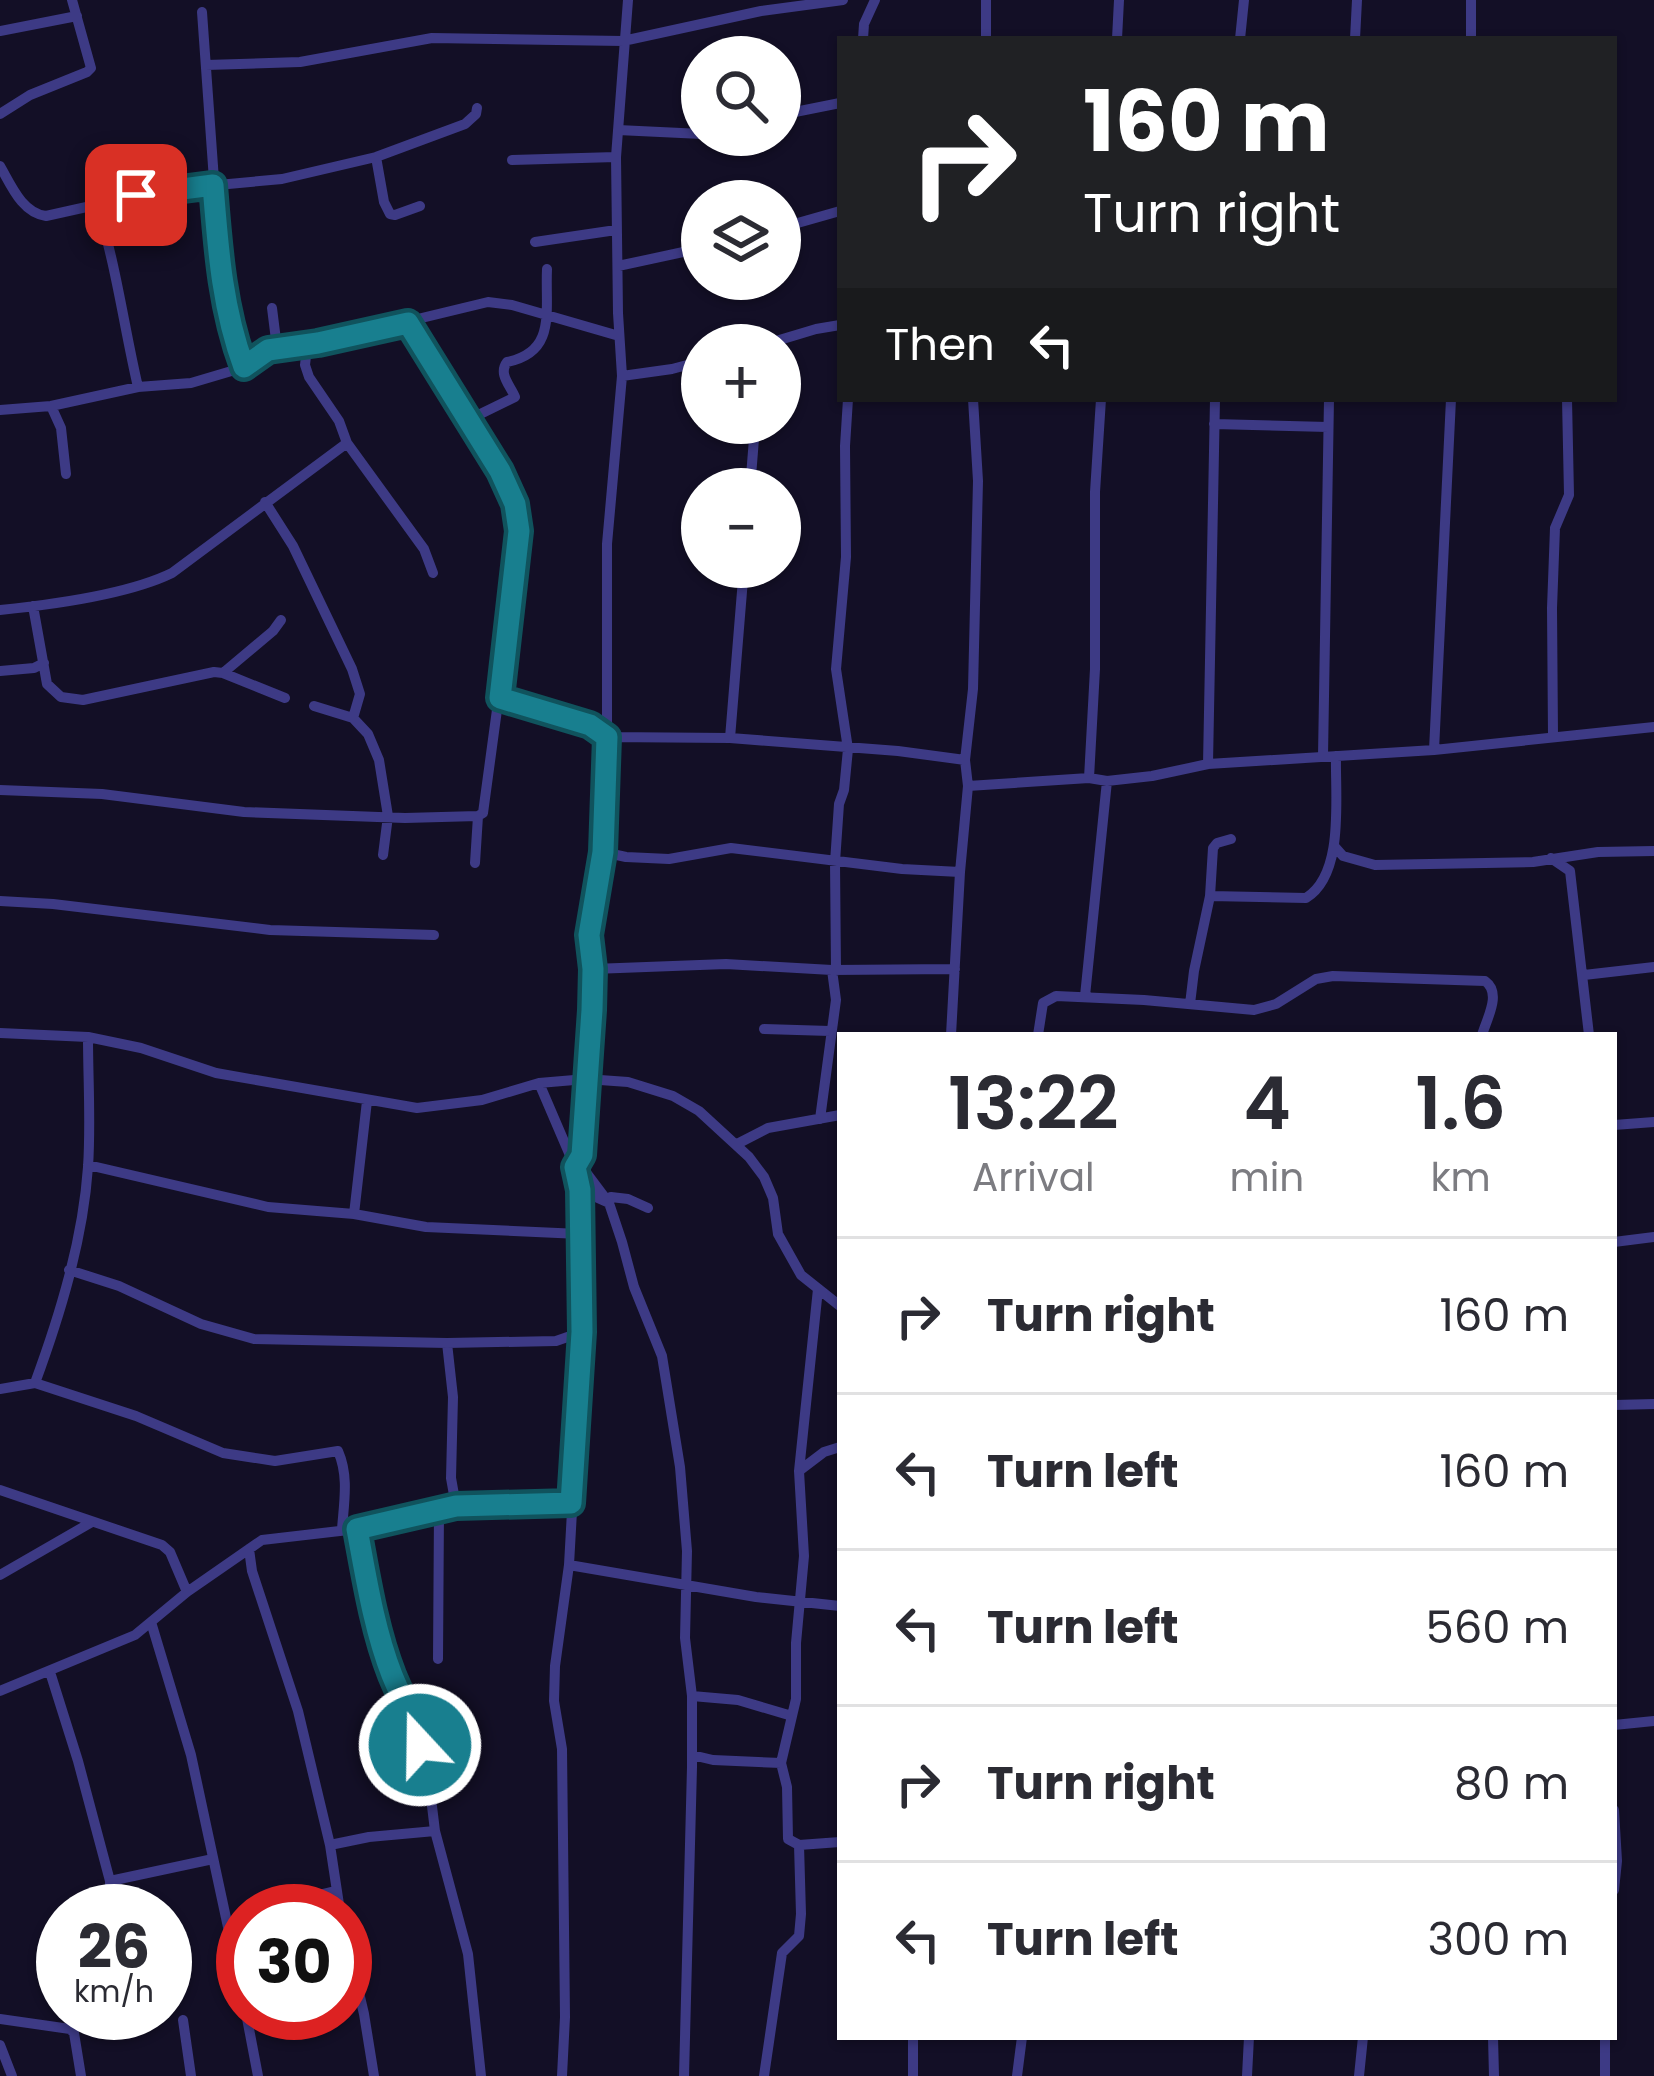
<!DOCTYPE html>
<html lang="en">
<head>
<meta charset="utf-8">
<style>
  :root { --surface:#fff; --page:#f2f2f3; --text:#2b2b33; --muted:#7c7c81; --line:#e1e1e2 }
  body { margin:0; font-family:Poppins,sans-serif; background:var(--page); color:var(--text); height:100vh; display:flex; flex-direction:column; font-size:45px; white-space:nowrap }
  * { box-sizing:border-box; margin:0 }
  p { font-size:39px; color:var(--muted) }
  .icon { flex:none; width:66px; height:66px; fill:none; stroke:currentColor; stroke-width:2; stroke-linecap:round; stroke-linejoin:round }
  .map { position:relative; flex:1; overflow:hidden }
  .drawer { position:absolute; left:837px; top:1032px; width:780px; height:1008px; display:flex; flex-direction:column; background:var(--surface); border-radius:0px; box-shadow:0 3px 9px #0004 }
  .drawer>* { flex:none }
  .banner { position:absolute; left:837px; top:36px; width:780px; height:366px; border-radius:0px; box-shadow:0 3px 9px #0004; background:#202124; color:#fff; overflow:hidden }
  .buttons { position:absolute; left:681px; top:36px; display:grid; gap:24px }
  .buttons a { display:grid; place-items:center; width:120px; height:120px; border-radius:50%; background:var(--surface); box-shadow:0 3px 9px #0004; font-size:60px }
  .speed { position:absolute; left:36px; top:1884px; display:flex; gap:24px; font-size:60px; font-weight:700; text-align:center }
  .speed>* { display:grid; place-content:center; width:156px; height:156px; border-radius:50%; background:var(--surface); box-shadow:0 3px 9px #0004; line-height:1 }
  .speed small { font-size:30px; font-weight:400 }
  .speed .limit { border:18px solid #d22; background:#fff; color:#111 }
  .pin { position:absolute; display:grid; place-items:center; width:102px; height:102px; color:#fff; margin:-51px; border-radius:24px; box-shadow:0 6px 18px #0006 }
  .me { position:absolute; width:132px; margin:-66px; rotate:339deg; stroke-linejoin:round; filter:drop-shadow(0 0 9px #0008) }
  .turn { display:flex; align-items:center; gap:42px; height:252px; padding:0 48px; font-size:54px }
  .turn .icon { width:156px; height:156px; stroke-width:2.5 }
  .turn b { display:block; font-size:84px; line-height:102px }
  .then { display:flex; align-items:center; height:114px; padding:0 48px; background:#0003; gap:24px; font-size:45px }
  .eta { display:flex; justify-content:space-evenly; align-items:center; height:204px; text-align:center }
  .eta b { font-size:72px; font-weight:600; line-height:84px }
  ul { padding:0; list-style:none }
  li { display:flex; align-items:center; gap:36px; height:156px; padding:0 48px; border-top:3px solid var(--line) }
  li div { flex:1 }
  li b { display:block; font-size:45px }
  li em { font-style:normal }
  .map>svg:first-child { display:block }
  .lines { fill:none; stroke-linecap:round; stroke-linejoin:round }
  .minor { stroke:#3d3a85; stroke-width:10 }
  .route-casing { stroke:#10535d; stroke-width:30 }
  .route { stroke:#187f8f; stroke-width:21 }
</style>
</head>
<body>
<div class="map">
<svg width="1654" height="2076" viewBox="0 0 1654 2076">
  <rect width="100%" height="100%" fill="#130f26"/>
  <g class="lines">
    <path class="minor" d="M1471 0V39
      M202 12 221 278 232 335 245 367
      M0 31 77 16
      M863 39 864 24 875 0
      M986 39V0
      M1117 39 1119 0
      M1240 39 1244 0
      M1355 39 1357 0
      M206 65 300 62 432 38 623 41 761 11 843 0
      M0 114 30 95 87 72 91 68 72 0
      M780 115 840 103
      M618 130 702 134
      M376 157 384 202 390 214 395 215 420 206
      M512 160 616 157
      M0 166C11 185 22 213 46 216L163 190 282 179 376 157 465 124 476 114 477 108
      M97 205C116 264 124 327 138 387
      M780 228 840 211
      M535 242 616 230
      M618 266 702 248
      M272 308 277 348
      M318 343 306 356 305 365 309 377 339 421 347 443 424 549 433 573
      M763 345 816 329 840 325
      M622 376 672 369 702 361
      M51 406 61 428 66 474
      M0 410 51 406 138 387 191 383 245 367 268 350 318 343 488 302 512 305 619 336
      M468 420 515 397C510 385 498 374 507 362 557 352 545 311 547 269
      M1214 424 1328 427
      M750 489 755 426
      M265 502 293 546 352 669 360 694 353 718
      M33 606 47 684 61 697 83 700 214 672 223 673 285 698
      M0 610C49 605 129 594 172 573L347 443
      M0 671 34 668 44 663
      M223 673 273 631 281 620
      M500 698 590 725 607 737 730 738 898 751 965 760
      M314 706 353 718 368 734 379 760 388 816 383 855
      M1553 736 1552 608 1555 528 1569 495 1567 399
      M730 738 744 567
      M1434 750 1451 399
      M1323 756 1329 399
      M1208 764 1215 399
      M1089 778 1095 669V492L1101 399
      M968 786 1089 778 1107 781 1152 776 1208 764 1434 750 1654 727
      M0 790 102 794 244 812 405 818 478 816 483 813 510 614 518 518 516 504 499 471 408 323
      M1335 847 1343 856 1375 865 1533 862 1598 852 1654 851
      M603 852 626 857 669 859 731 848 902 869 960 872
      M1551 858 1570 871 1589 1035
      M475 863 478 816
      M1210 896 1306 898C1345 874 1335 797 1336 756
      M0 901 53 904 270 930 434 935
      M593 969 726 964 832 970 955 969
      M836 971 835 862 839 804 844 790 848 749 836 669 846 557 845 446 848 399
      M1584 975 1654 967
      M1085 996 1107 781
      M1190 1004 1194 971 1210 896 1213 848 1217 843 1231 839
      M764 1029 830 1031
      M0 1033 88 1037 141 1048 216 1073 417 1108 482 1100 539 1083 586 1079 628 1082 673 1096 699 1111 749 1157 764 1177 773 1198 778 1234 801 1275 840 1306
      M951 1035 960 872 968 786 965 760 973 689 978 481 973 399
      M1038 1035 1043 1003 1056 996 1144 1000 1254 1010 1276 1004 1316 979 1333 976 1485 981C1502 993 1487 1018 1482 1035
      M88 1037C88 1080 91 1124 88 1167 83 1240 60 1315 35 1383L136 1416 223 1453 275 1461 338 1451C349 1476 344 1502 342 1529
      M539 1083 575 1167 588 1175 609 1203 622 1242 634 1287 662 1356 680 1467 687 1551 685 1638 692 1696V1767L684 2076
      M820 1119 836 1000 832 970
      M1614 1125 1654 1122
      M737 1144 768 1128 840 1115
      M88 1165 268 1207 354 1214 426 1227 580 1234
      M580 1190 609 1203 611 1197 628 1199 648 1208
      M354 1214 367 1101
      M1614 1242 1654 1237
      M69 1270 119 1286 201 1324 254 1339 447 1343 556 1341 582 1332
      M447 1343 453 1397 451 1478 456 1506
      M0 1389 35 1383
      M1614 1405 1654 1404
      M799 1471 818 1289
      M0 1490 162 1545 170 1552 187 1592
      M357 1529 368 1591 392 1674 413 1717 428 1773 435 1831 468 1954 481 2076
      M249 1549 252 1571 298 1711 330 1845 340 1911
      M569 1565 756 1597 840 1606
      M0 1575 92 1522
      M151 1622 191 1755 243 1997
      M438 1659 439 1510
      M50 1672 78 1761 110 1881V1911
      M0 1691 135 1635 187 1592 262 1540 357 1529 456 1506 571 1503
      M692 1696 738 1700 792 1716 796 1699V1643L804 1556 799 1471 824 1452 840 1447
      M1614 1725 1654 1721
      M692 1755 713 1760 781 1763
      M1614 1810 1617 1861 1614 1890
      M330 1845 369 1837 435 1831
      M799 1845 840 1842
      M110 1881 213 1859
      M253 1911 335 1891
      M345 1933 364 2014 374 2076
      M246 2013 258 2076
      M0 2019 70 2029 74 2033 81 2076
      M183 2020 191 2076
      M1493 2037 1494 2076
      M1605 2037V2076
      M0 2045 12 2076
      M562 2076 565 2017 562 1749 554 1701 555 1666 569 1565 582 1332 580 1190 575 1167 582 1155 593 1009 589 935 603 852 607 737V544L622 376 618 313 616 157 628 0
      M764 2076 782 1953 799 1936 801 1914 799 1845 788 1839 787 1787 781 1763 792 1716
      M913 2076V2037
      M1017 2076 1022 2037
      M1247 2076 1249 2037
      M1359 2076 1363 2037"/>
  </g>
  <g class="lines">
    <g class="route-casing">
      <path id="route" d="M136 195 213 185C218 248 222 308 244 367L268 350 318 343 408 323 500 471 515 504 519 531 500 698 590 725 607 737 603 852 589 935 593 969 592 1010 582 1155 575 1167 580 1190 582 1332 571 1503 456 1506 357 1529C366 1577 374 1629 392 1675 402 1699 413 1720 420 1745"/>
    </g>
    <use href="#route" class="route"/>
  </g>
</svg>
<div class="buttons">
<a><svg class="icon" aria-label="search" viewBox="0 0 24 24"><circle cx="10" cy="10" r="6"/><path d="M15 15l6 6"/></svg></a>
<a><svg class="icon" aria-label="layers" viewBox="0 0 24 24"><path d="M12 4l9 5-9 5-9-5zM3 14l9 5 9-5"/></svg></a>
<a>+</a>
<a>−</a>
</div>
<div class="speed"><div>26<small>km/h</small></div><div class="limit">30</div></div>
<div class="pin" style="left:136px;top:195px;background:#d93025"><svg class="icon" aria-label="arrive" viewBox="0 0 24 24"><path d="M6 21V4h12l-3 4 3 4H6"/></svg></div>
<svg class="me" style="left:420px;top:1745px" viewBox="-20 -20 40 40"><circle r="17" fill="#187f8f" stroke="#fff" stroke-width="3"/><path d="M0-11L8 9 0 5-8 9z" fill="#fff"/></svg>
<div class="banner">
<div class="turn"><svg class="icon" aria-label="right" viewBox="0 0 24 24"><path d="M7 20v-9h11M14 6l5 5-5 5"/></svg><div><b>160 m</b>Turn right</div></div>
<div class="then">Then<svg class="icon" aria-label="left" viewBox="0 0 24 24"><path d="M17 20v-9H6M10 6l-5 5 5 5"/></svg></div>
</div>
<section class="drawer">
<div class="eta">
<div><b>13:22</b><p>Arrival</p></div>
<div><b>4</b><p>min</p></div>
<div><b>1.6</b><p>km</p></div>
</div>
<ul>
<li><svg class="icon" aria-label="right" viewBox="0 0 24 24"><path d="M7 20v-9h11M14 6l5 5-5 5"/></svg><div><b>Turn right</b></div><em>160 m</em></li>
<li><svg class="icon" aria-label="left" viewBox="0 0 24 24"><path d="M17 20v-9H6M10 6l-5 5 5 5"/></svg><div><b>Turn left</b></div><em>160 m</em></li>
<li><svg class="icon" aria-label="left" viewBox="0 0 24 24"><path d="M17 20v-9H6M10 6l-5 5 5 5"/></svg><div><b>Turn left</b></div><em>560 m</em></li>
<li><svg class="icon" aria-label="right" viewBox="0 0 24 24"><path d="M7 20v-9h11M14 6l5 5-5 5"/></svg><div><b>Turn right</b></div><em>80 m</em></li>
<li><svg class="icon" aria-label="left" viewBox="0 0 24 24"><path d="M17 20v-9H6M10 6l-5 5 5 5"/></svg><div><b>Turn left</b></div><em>300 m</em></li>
</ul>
</section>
</div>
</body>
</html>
